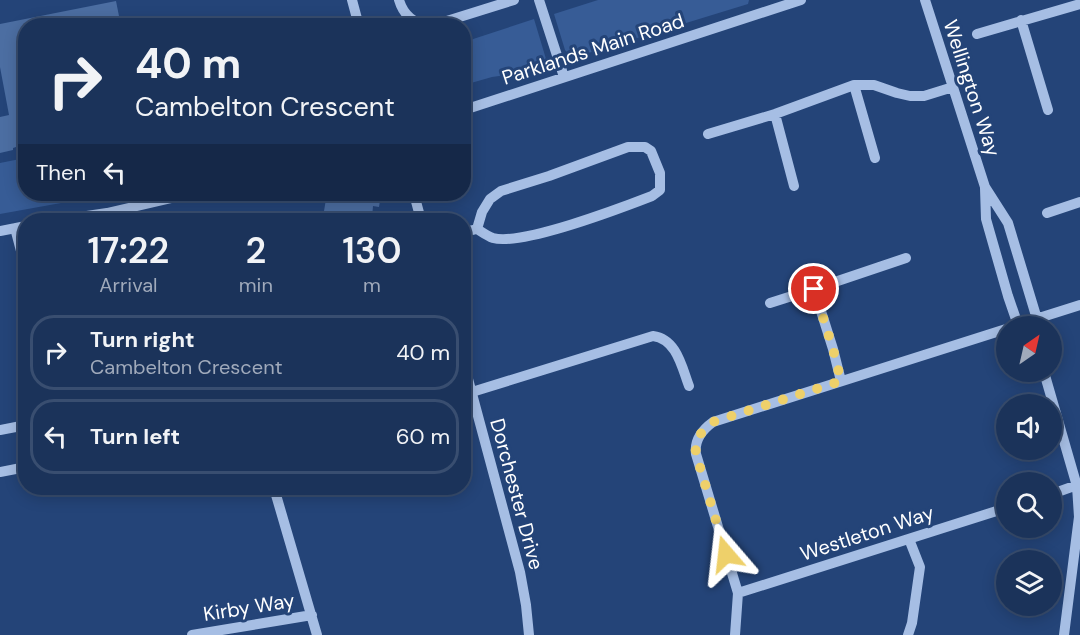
<!DOCTYPE html>
<html lang="en">
<head>
<meta charset="utf-8">
<style>
  :root { --surface:#1b335a; --page:#243b60; --text:#f1f3f6; --muted:#a0aabb; --line:#394e70 }
  body { margin:0; font-family:"DM Sans",sans-serif; background:var(--page); color:var(--text); height:100vh; display:flex; flex-direction:column; font-size:22px; white-space:nowrap }
  * { box-sizing:border-box; margin:0 }
  p { font-size:20px; color:var(--muted) }
  .icon { flex:none; width:33px; height:33px; fill:none; stroke:currentColor; stroke-width:2; stroke-linecap:round; stroke-linejoin:round }
  .map { position:relative; flex:1; overflow:hidden }
  .side { position:absolute; left:18px; top:213px; width:453px; height:282px; display:flex; flex-direction:column; background:var(--surface); border-radius:24px; box-shadow:0 3px 15px #0003,0 0 0 2px var(--line) }
  .side>* { flex:none }
  .hud { position:absolute; left:18px; top:18px; width:453px; height:183px; border-radius:24px; box-shadow:0 3px 15px #0003,0 0 0 2px var(--line); background:#1b335a; color:var(--text); overflow:hidden }
  .needle { width:39px; rotate:34deg }
  .buttons { position:absolute; left:996px; top:316px; display:grid; gap:12px }
  .buttons a { display:grid; place-items:center; width:66px; height:66px; border-radius:50%; background:var(--surface); box-shadow:0 3px 15px #0003,0 0 0 2px var(--line); font-size:30px }
  .pin { position:absolute; display:grid; place-items:center; width:51px; height:51px; color:#fff; margin:-26px; border:3px solid #fff; border-radius:50%; box-shadow:0 2px 6px #0007 }
  .me { position:absolute; width:66px; margin:-33px; rotate:343deg; stroke-linejoin:round; filter:drop-shadow(0 0 4px #0008) }
  .turn { display:flex; align-items:center; gap:21px; height:126px; padding:0 18px; font-size:27px }
  .turn .icon { width:78px; height:78px; stroke-width:2.5 }
  .turn b { display:block; font-size:42px; line-height:51px }
  .then { display:flex; align-items:center; height:57px; padding:0 18px; background:#0003; gap:12px; font-size:22px }
  .eta { display:flex; justify-content:space-evenly; align-items:center; height:102px; text-align:center }
  .eta b { font-size:36px; font-weight:600; line-height:42px }
  ul { padding:0; list-style:none }
  li { display:flex; align-items:center; gap:18px; height:75px; margin:0 12px 9px; padding:0 6px; border:3px solid var(--line); border-radius:24px }
  li div { flex:1 }
  li b { display:block; font-size:22px }
  li em { font-style:normal }
  .map>svg:first-child { display:block }
  .green { fill:#375c96 }
  .building { fill:#4c6ea2 }
  .lines { fill:none; stroke-linecap:round; stroke-linejoin:round }
  .minor { stroke:#a6bee4; stroke-width:10 }
  .route { stroke:#eed06a; stroke-width:10; stroke-dasharray:0 18 }
  .labels { text-anchor:middle; dominant-baseline:central; stroke-width:6; stroke-linejoin:round; paint-order:stroke }
  .street-label { font-size:20px; fill:#fff; stroke:#244478 }
</style>
</head>
<body>
<div class="map">
<svg width="1080" height="635" viewBox="0 0 1080 635">
  <rect width="100%" height="100%" fill="#244478"/>
  <path class="green" d="M598 0H749L748 4 572 58 565 50 554 14Z
    M534 19 546 59 544 67 528 72 492 77 464 85V42Z
    M25 158 26 194H111L0 214V163Z"/>
  <path class="building" d="M116 1 121 26H26V147L16 149V147L13 148V150L0 153V117L9 115 0 67V24Z
    M321 194H381L379 207 373 206 372 218 354 216 353 217 342 216V214L324 211 326 199H320Z"/>
  <g class="lines">
    <path class="minor" d="M352 0 359 26
      M399 0C403 14 413 23 428 26
      M539 0 564 77
      M925 0 985 187 1008 223 1037 319 1036 327
      M1021 20 1048 110
      M430 26 434 25 514 0
      M977 34 1080 4
      M854 85 875 158
      M464 110 801 0
      M775 114 794 186
      M708 134 775 114 854 85H874L897 93 910 96H924L953 87
      M985 188 986 219 1008 296 1018 325 1021 327
      M414 194 421 220
      M1047 213 1080 202
      M60 220 107 213 189 194
      M15 228 26 270
      M0 231 26 226
      M464 232 477 229 482 212 490 199 501 191 549 176 628 147H645L651 151 660 173V190L652 196C621 208 521 246 493 238 487 236 482 232 477 229
      M770 303 814 289
      M1014 326 1080 305
      M464 364 520 572 526 605 529 635
      M1044 372 1077 486 1079 517 1064 635
      M841 381 833 349 814 289 906 258
      M472 392 653 336C677 339 682 368 689 386
      M0 430 26 425
      M0 472 26 467
      M274 488 317 635
      M1052 494 1080 484
      M738 593 1006 508
      M192 635 312 615
      M735 635 738 593 696 454C694 440 702 430 713 422L1006 329
      M908 635 912 623 920 567 909 539"/>
  </g>
  <g class="lines">
    <path class="route" d="M726 554 696 454C694 440 702 430 713 422L841 381 833 349 814 289"/>
  </g>
  <g class="labels">
    <g class="street-label">
      <text transform="translate(593 49) rotate(-18)">Parklands Main Road</text>
      <text transform="translate(972 88) rotate(72)">Wellington Way</text>
      <text transform="translate(517 494) rotate(75)">Dorchester Drive</text>
      <text transform="translate(867 533) rotate(-18)">Westleton Way</text>
      <text transform="translate(249 607) rotate(-9)">Kirby Way</text>
    </g>
  </g>
</svg>
<div class="buttons">
<a><svg class="needle" viewBox="-14 -14 28 28"><path d="M0-13l5 13h-10z" fill="#e53935"/><path d="M0 13l5-13h-10z" fill="#a0aabb"/></svg></a>
<a><svg class="icon" aria-label="sound" viewBox="0 0 24 24"><path d="M4 9h4l5-4v14l-5-4H4zM17 9q2 3 0 6"/></svg></a>
<a><svg class="icon" aria-label="search" viewBox="0 0 24 24"><circle cx="10" cy="10" r="6"/><path d="M15 15l6 6"/></svg></a>
<a><svg class="icon" aria-label="layers" viewBox="0 0 24 24"><path d="M12 4l9 5-9 5-9-5zM3 14l9 5 9-5"/></svg></a>
</div>
<div class="pin" style="left:814px;top:289px;background:#d93025"><svg class="icon" aria-label="arrive" viewBox="0 0 24 24"><path d="M6 21V4h12l-3 4 3 4H6"/></svg></div>
<svg class="me" style="left:726px;top:554px" viewBox="-20 -20 40 40"><path d="M0-17L14 15 0 8-14 15z" fill="#eed06a" stroke="#fff" stroke-width="4"/></svg>
<div class="hud">
<div class="turn"><svg class="icon" aria-label="right" viewBox="0 0 24 24"><path d="M7 20v-9h11M14 6l5 5-5 5"/></svg><div><b>40 m</b>Cambelton Crescent</div></div>
<div class="then">Then<svg class="icon" aria-label="left" viewBox="0 0 24 24"><path d="M17 20v-9H6M10 6l-5 5 5 5"/></svg></div>
</div>
<section class="side">
<div class="eta">
<div><b>17:22</b><p>Arrival</p></div>
<div><b>2</b><p>min</p></div>
<div><b>130</b><p>m</p></div>
</div>
<ul>
<li><svg class="icon" aria-label="right" viewBox="0 0 24 24"><path d="M7 20v-9h11M14 6l5 5-5 5"/></svg><div><b>Turn right</b><p>Cambelton Crescent</p></div><em>40 m</em></li>
<li><svg class="icon" aria-label="left" viewBox="0 0 24 24"><path d="M17 20v-9H6M10 6l-5 5 5 5"/></svg><div><b>Turn left</b></div><em>60 m</em></li>
</ul>
</section>
</div>
</body>
</html>
